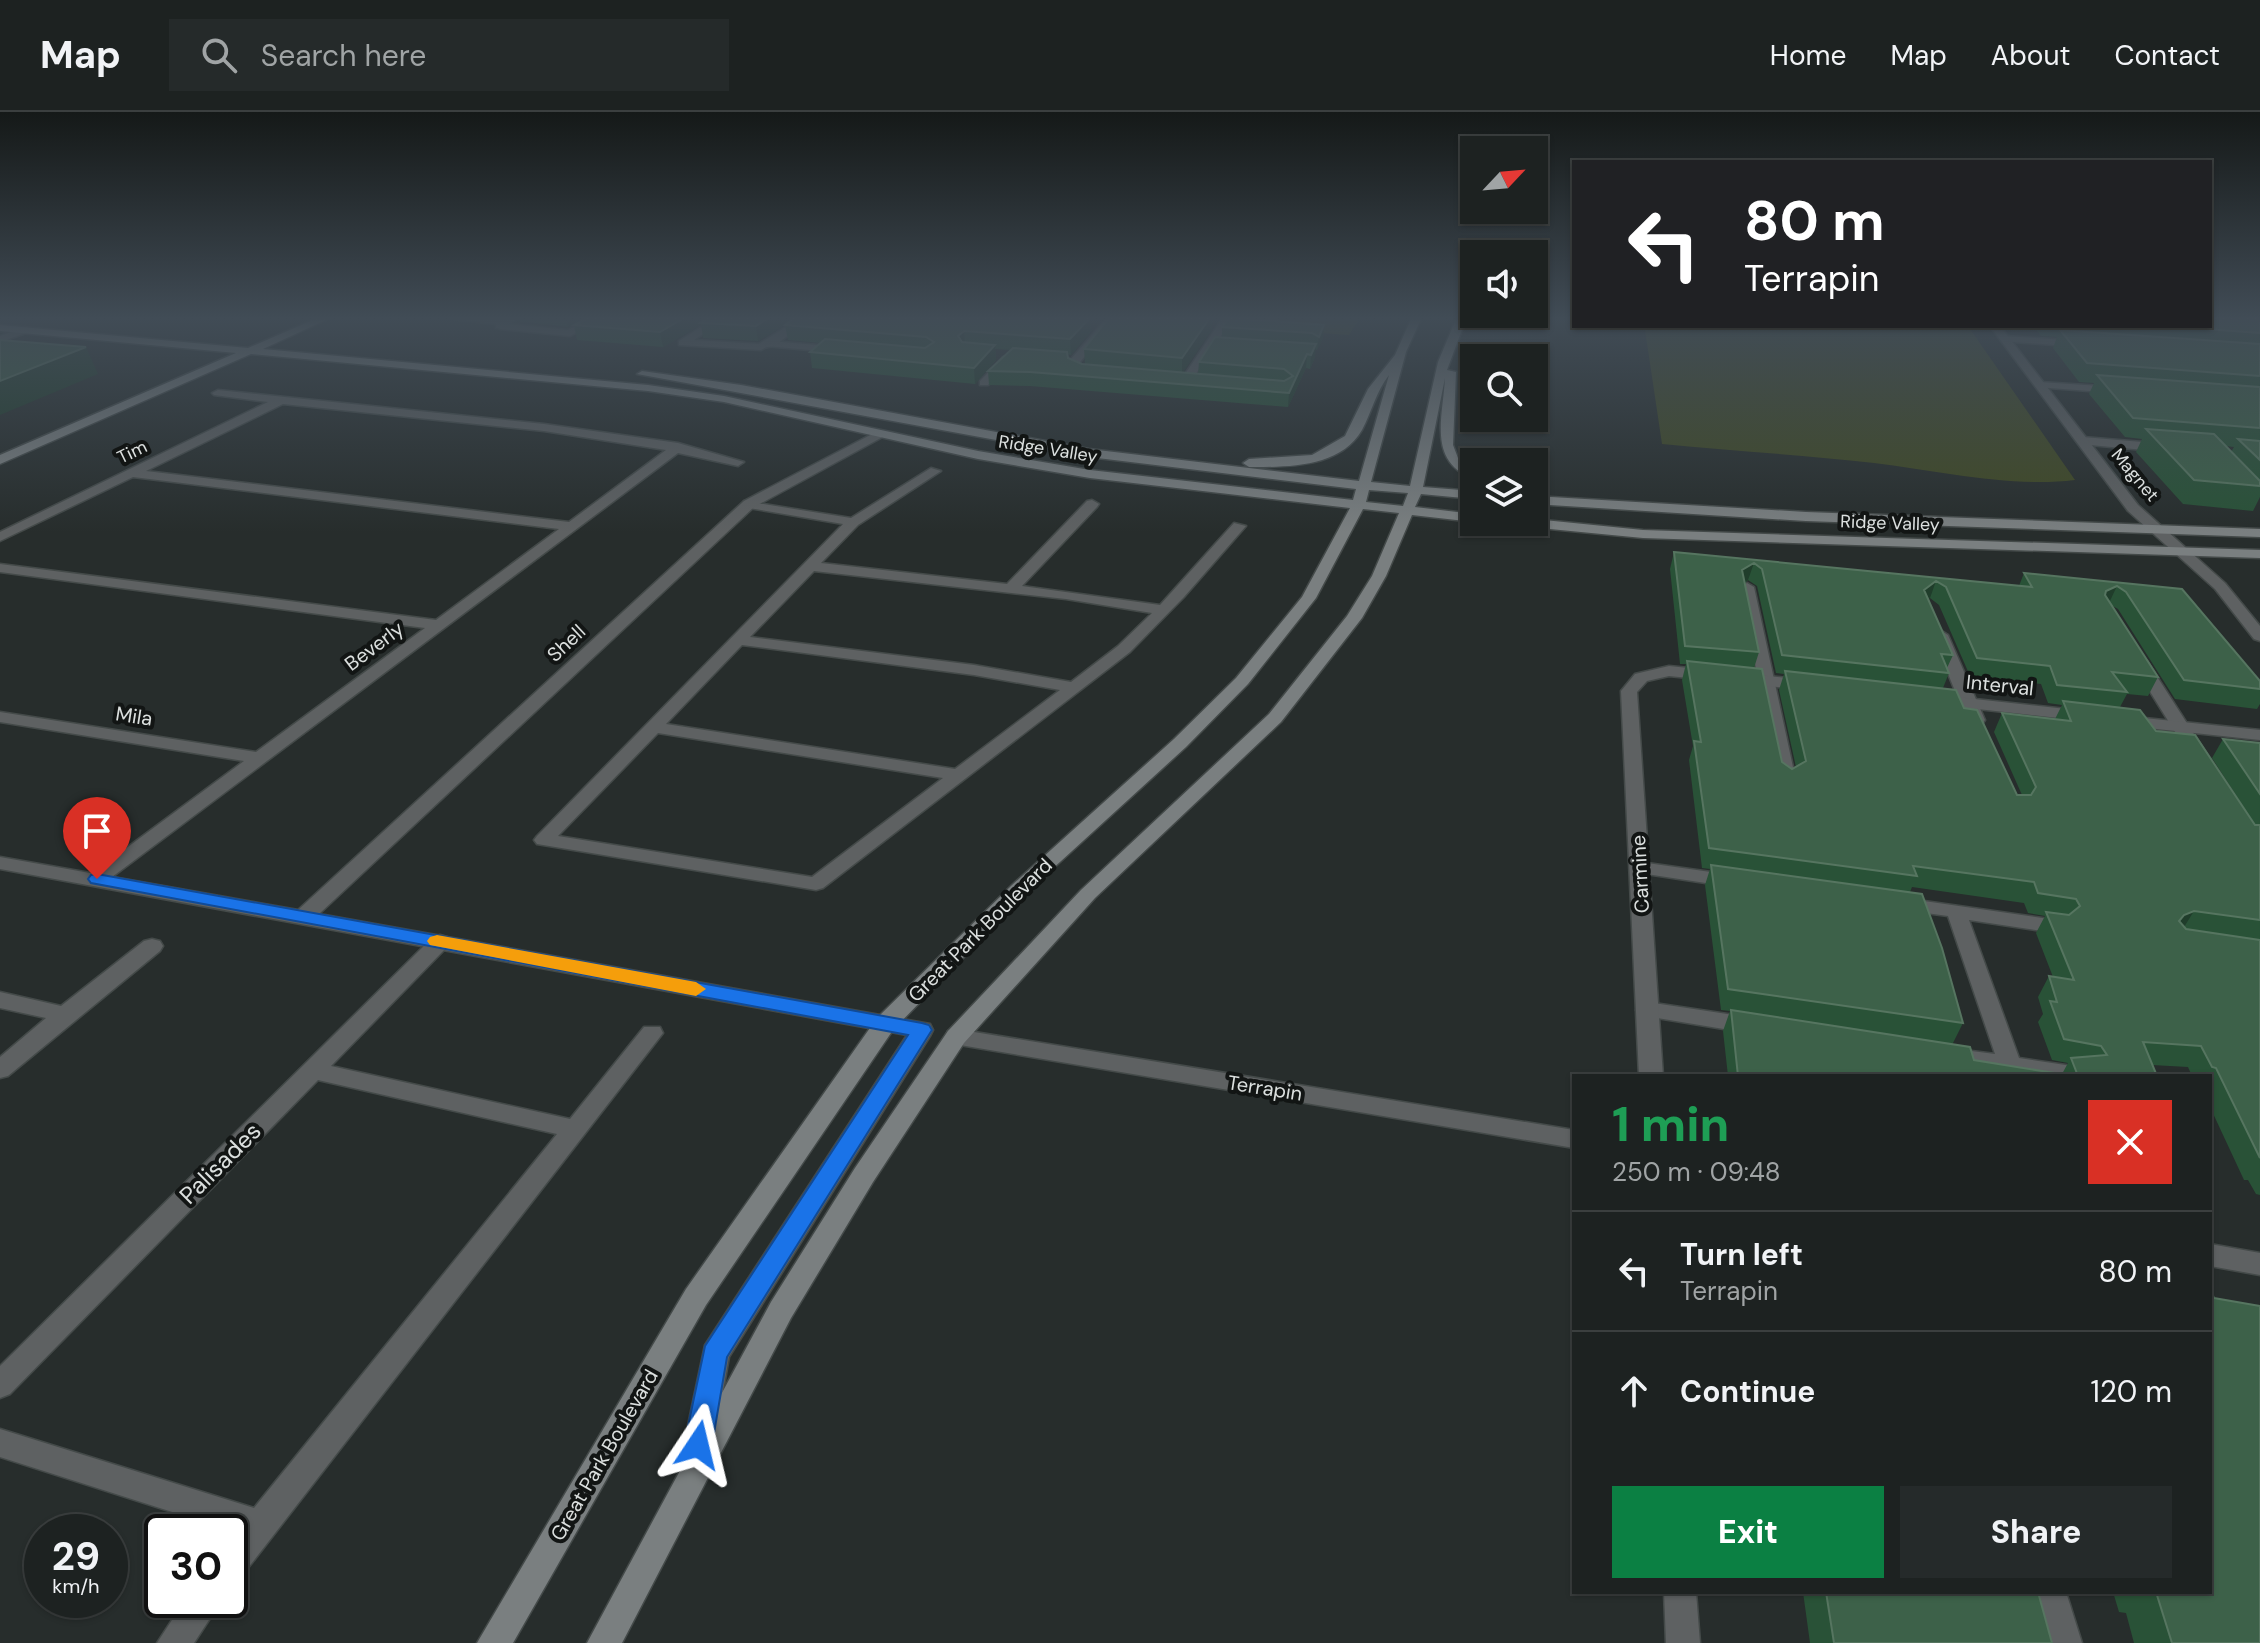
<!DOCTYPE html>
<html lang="en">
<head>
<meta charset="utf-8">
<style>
  :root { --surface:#1d2221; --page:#252a2a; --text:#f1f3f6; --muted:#a0a4a5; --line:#3b3f3f; --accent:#0b8043 }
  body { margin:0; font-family:"DM Sans",sans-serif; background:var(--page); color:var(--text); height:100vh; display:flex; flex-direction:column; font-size:30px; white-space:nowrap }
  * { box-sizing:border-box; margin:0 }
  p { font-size:26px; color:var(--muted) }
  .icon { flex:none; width:44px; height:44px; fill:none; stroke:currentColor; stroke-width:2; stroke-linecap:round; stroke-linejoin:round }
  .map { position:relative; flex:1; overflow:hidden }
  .sheet { position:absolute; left:1572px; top:962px; width:640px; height:520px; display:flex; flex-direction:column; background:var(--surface); border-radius:0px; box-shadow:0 2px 6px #0004,0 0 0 2px var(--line) }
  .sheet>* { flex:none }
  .guide { position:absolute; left:1572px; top:48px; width:640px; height:168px; border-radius:0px; box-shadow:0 2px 6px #0004,0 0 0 2px var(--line); background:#202124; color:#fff; overflow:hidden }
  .needle { width:52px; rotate:64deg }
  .fabs { position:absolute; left:1460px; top:24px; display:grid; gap:16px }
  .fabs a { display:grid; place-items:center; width:88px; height:88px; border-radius:0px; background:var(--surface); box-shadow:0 2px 6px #0004,0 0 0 2px var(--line); font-size:40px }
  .speed { position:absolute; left:24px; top:1402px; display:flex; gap:16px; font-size:40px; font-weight:700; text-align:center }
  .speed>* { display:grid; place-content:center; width:104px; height:104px; border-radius:50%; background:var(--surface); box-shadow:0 2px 6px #0004,0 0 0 2px var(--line); line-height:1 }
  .speed small { font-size:20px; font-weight:400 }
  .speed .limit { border:4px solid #111; border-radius:12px; background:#fff; color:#111 }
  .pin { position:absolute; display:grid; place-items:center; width:68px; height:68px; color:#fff; margin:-82px -34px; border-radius:50% 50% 50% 0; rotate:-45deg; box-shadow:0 0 8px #0007 }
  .pin .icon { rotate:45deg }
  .me { position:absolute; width:88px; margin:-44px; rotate:10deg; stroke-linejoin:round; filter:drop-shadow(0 0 6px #0008) }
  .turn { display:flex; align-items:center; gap:28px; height:168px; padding:0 40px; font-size:36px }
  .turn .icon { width:104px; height:104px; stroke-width:2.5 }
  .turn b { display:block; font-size:56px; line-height:68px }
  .round { display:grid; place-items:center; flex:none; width:84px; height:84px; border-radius:0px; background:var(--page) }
  .head { display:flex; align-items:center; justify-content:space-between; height:136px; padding:0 40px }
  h1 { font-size:48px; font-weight:800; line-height:60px; color:#1e9e55 }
  .primary-button { display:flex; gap:16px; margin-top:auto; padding:16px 40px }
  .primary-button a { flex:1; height:92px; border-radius:0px; background:var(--accent); color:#fff; font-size:32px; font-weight:800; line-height:92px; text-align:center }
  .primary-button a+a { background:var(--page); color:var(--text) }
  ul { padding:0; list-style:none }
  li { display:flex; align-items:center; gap:24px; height:120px; padding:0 40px; border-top:2px solid var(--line) }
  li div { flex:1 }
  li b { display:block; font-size:30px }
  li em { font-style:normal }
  header { display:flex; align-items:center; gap:48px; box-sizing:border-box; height:112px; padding:0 40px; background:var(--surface); border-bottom:2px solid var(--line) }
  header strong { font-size:38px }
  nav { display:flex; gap:44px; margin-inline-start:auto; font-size:28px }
  .search { width:560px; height:72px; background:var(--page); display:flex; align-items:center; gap:20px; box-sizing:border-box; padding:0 28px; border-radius:0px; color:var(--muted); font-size:30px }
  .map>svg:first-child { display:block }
  .green { fill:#404923 }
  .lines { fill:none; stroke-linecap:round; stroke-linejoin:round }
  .lane-casing { stroke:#444a49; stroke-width:3 }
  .street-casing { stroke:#444a49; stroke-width:3 }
  .secondary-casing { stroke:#444a49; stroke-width:3 }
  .lane { fill:#5e6162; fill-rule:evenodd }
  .street { fill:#5e6162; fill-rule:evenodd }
  .secondary { fill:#7a7f80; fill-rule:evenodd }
  .wall { fill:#295237; fill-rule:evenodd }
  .shaded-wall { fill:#203d2b }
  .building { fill:#3d6149; stroke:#567560; stroke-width:2 }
  .route { fill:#1a73e8; stroke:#114b97; stroke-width:2 }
  .slow { fill:#f59e0b }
  .labels { text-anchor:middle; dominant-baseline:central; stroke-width:8; stroke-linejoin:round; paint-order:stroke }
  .far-street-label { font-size:18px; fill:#dce0df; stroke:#121514 }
  .street-label { font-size:20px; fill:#dce0df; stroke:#121514 }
  .near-street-label { font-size:24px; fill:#dce0df; stroke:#121514 }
</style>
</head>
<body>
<header>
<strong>Map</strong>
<div class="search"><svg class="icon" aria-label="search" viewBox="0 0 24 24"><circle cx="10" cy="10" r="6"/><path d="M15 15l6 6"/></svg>Search here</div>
<nav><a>Home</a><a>Map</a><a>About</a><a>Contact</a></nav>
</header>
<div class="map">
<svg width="2260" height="1531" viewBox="0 0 2260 1531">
  <rect width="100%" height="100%" fill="#272d2c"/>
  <path class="green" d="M1255 207H1359L1349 223 1249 216Z
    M1597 214H1968L2075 368C2012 376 1938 359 1874 351 1804 343 1732 339 1662 332L1645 218Z"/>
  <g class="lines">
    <g class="lane-casing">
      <path id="lane" d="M453 207H504L508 212 568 218 589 207H601L570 224 500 217 496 212Z
        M714 207H725L694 228 761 232 766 235 761 238 679 233V229Z
        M25 215 29 216V220L0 230V224Z
        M2005 224 2080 229 2085 232 2080 235 2001 229V225Z
        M770 229 842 235 847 238 842 241 766 234 765 232Z
        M1003 245 1012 247 988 273H980V269Z
        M2040 270 2116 275 2122 278 2116 281 2036 275V271Z
        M218 278 544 312 678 331 744 350 738 354 678 341 104 771 97 773 87 767 90 763 244 649 0 610V600L256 640 425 516 0 460V452L436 508 559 417 133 365 0 429V420L268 290 214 283 212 281ZM283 292 544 319 666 338 569 410 146 359Z
        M2083 325 2166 332 2172 336 2166 340 2079 332V326Z
        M931 356 941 359 858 413 821 451 1007 472 1087 389 1092 388 1099 392 1097 395 1022 474 1160 493 1234 411 1246 414 1184 485 1130 540 823 776 816 778 537 732 534 728 537 724 843 412 749 396 744 395V389L851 406ZM814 459 1066 487 1152 501 1118 534 1071 570 974 553 750 525ZM742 533 974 563 1060 578 955 657 666 612ZM658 621 943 666 812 765 558 724Z
        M1747 471 1754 475 1796 669 1787 674 1778 669 1740 475Z
        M1940 518 1948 523 1985 608 1982 612H1970L1967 608 1932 523Z
        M2139 544 2147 549 2208 644 2205 648 2199 649 2190 644 2131 549Z
        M1640 750 1732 763 1742 769 1732 775 1633 760 1630 756Z
        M1903 786 2063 809 2066 814 2056 821 1969 808 2019 946 2079 955 2087 958 2091 964H2026L1940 950 1936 944 1940 938 1948 936 1995 942 1948 804 1896 797 1893 792 1896 787Z
        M440 823 447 825 451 830 447 835 331 954 570 1007 644 915H660L663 921 241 1465 230 1470V1427L235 1420 0 1345V1317L254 1396 557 1022 318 968 10 1282 0 1286V1254L433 825Z
        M152 827 160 829 163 834 160 839 8 964 0 966V945L46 906 0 896V880L61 894 144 829Z
        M1647 890 1754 906 1762 908 1765 914 1762 920 1754 922 1639 903 1636 898 1639 893Z
        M2034 1480H2066L2082 1531H2048Z
        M185 1488H222L194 1531H157Z"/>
    </g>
    <g class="street-casing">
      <path id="street" d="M505 207H516L504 216H496V212Z
        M799 207H810L774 234 757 237V233Z
        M1106 207H1116L1080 250V253L1097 259V263L1070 257 1071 247Z
        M1222 207H1232L1190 271 1165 269 1163 267 1169 264 1183 265Z
        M1990 214H2000L2138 393 2225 471 2260 514V529L2254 527 2215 477 2128 399Z
        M878 319 888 322 754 395 319 802 930 912 933 918 930 924 729 1245 711 1346 707 1356 696 1360 685 1356 681 1346 705 1233 907 923 0 757V745L298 798 744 389Z
        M1669 554 1807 568 1815 573 1807 578 1669 564 1647 569 1637 580 1663 964H1639L1621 579 1635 562Z
        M1938 583 2085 599 2094 604 2085 609 1932 592 1930 588Z
        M2125 604 2260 618V628L2119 613 2116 609 2119 605Z
        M956 917 1574 1018V1036L948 931 945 925 948 919Z
        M2210 1132 2260 1141V1163L2210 1154Z
        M1664 1480H1696L1700 1531H1666Z"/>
    </g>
    <g class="secondary-casing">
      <path id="secondary" d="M315 207H328L263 237 648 273 724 284 978 339 1090 358 1353 388 1356 377 1089 345 637 262 642 259 741 273 1089 337 1359 369 1389 263C1376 280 1372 299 1362 318 1340 356 1287 355 1249 355L1243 351 1249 347 1312 343 1345 324 1368 277 1395 243 1411 207H1421L1406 240 1371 370 1410 374 1438 250 1456 207H1466L1447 258 1456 260 1453 333 1458 346 1474 357V367C1427 350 1443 305 1445 266L1423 375 1474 379V387L1421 382 1415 395 1474 402V410L1412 403 1386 464 1362 506 1281 610 1095 786 964 931 873 1070 791 1206 622 1531H587L771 1190 855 1056 948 919 1081 778 1269 602 1347 504 1372 464 1399 401 1363 397 1316 486 1248 572 1186 635 1026 781 893 918 706 1193 513 1531H477L686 1177 877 906 1012 773 1174 627 1236 566 1302 485 1350 396 1090 366 978 347 724 290 648 279 251 242 0 352V343L236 241 0 219V213L248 236ZM1369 378 1408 381 1403 394 1366 390Z
        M1534 384 1806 400 2260 417V425L1806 409 1534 392Z
        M1534 407 1643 418 2260 438V446L1643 426 1519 414 1512 410H1534Z"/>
    </g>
    <use href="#lane" class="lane"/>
    <use href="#street" class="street"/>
    <use href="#secondary" class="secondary"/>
  </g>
  <path class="wall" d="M517 207H583L568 215 518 209Z
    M586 207H1103L1101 208H1091V219L1071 243 1067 242 1068 246 1085 252 1084 237 1108 207H1212V217L1183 260 1198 262 1199 250 1222 226V215L1324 213 1323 226 1317 238 1315 237V245L1310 257 1306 256 1288 295 1030 274 989 273 988 259 1012 238 995 237 996 248 975 272 812 256 810 240 821 231 788 228 785 213 792 208 758 229 703 226 701 212 663 235 577 228 574 213Z
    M2260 207V385L2253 399 2183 392 2136 340 2142 327 2125 325 2089 282 2094 271 2079 270 2053 236 2057 225 2041 224 2033 214H2210ZM2225 334 2234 335 2231 340Z
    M1674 440 2019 474 2024 461 2182 477 2260 569V592L2257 597 2175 587 2118 497 2111 493 2158 565 2148 584 2127 582 2120 595 2156 619 2255 713 2212 646 2223 627 2260 631V1083L2256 1082 2248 1068H2244L2210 995V964H2192L2188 955 2152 953 2157 964H1728L1723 919 1730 899 1721 898 1705 773 1710 757 1702 756 1689 648 1693 634 1682 568 1686 552H1680L1670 457ZM1748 468 1757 474 1776 561 1784 562 1779 578 1796 655 1792 657 1782 650 1754 556 1759 540 1745 471ZM1930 486 1939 493 1970 564 2041 572 2048 591 2062 593 2055 607 2002 601 1994 620 2022 683H2017L1964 596 1943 576 1949 561 1947 556 1953 543 1928 487ZM1912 775 2024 791 2028 801 2045 804 2036 821 2053 865 2049 864 2038 885 2043 902 2038 910 2052 948 2068 951 2062 962 1974 948 1952 933 1963 911 1910 780Z
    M1803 1480H2038L2052 1531H1810Z
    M2113 1480H2210L2260 1531H2134L2126 1501 2119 1500Z"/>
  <path class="shaded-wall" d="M566 207H583L568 215Z
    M682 207H710L700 211 701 212 663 235 660 220Z
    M767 207H794L758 229 756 214Z
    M1089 207H1091V219L1071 243 1070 227Z
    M1208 207H1212V217L1182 262V246Z
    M1324 213 1323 226 1317 238 1319 225Z
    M964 219 965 234 958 224Z
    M1316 232 1315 245 1310 257 1311 243Z
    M995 233 996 248 975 272 974 256Z
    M86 235 98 262 0 303V269Z
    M1307 242 1306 256 1288 295 1289 281Z
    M1754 451 1748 468 1737 476 1742 458Z
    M1936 469 1930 486 1917 495 1924 478Z
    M2117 474 2109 491 2097 496 2106 479Z
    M2194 799 2181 820 2172 823 2184 803Z"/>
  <path class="building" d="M586 207H682L660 220 574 213Z
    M706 207H767L756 214 700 211Z
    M793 207H1089L1070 227 964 219 958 224 962 230 995 233 974 256 810 240 825 227 925 236 934 230 926 225 785 213Z
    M1108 207H1209L1182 246 1084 237Z
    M1228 207H1246L1324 213 1319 225 1312 221 1222 215Z
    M2210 207H2260V221L2164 214H2210Z
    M2060 218 2260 232V264L2087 251Z
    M1215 225 1316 232 1311 243 1307 242 1289 281 1030 260 988 259 1013 236 1067 240 1068 246 1082 252 1284 269 1293 264 1284 257 1199 250Z
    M0 228 86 235 0 269Z
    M2097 263 2260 275V316L2133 306Z
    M2146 317 2214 322 2260 369V374L2194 368Z
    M2238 327 2260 329V348Z
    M1674 440 2032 475 2024 461 2182 477 2260 569V577L2184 568 2126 480 2117 474 2106 479 2105 483 2158 565 2112 560 2127 580 2057 573 2050 554 1977 546 1946 475 1936 469 1924 478 1953 543 1941 542 1949 561 1782 543 1762 457 1754 451 1742 458 1759 540 1685 534Z
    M1687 549 1762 557 1782 650 1792 657 1806 649 1785 559 1956 578 1964 596 1977 598 2017 683H2031L2036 675 2002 601 2071 609 2063 589 2140 598 2156 619 2195 623 2255 713H2260V808L2194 799 2184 803 2179 809 2186 817 2260 828V1046L2216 956 2212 955 2201 934 2143 930 2157 964H2078L2071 946 2107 943 2101 934 2064 927 2050 889 2057 890 2049 864 2074 868 2046 800 2069 803 2080 794 2076 787 2038 781 2034 770 1913 754 1917 764 1709 736 1694 629 1701 630Z
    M2223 627 2260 631V682Z
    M1711 753 1922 782 1942 836 1963 911 1728 877Z
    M1731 898 1970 935 1974 948 2073 964H1738Z
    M2210 1176 2214 1186 2260 1194V1531H2172L2156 1480H2210Z
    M1826 1480H2038L2052 1531H1834Z"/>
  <linearGradient id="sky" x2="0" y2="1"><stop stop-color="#151918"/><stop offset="0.49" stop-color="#414c56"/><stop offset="1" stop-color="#414c56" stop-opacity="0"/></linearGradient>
  <rect width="2260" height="421" fill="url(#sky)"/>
  <path class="route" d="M97 762 922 911 929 913 932 918 727 1245 712 1333 708 1342 698 1346 688 1342 684 1333 705 1234 908 923 91 771 88 767 91 763Z"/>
  <path class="slow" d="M437 823 696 870 706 877 696 884 430 833 427 829 430 825Z"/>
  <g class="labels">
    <g class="far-street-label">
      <text transform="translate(1048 337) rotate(9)">Ridge Valley</text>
      <text transform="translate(132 340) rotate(-26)">Tim</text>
      <text transform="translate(2135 363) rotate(50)">Magnet</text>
      <text transform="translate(1890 411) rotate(2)">Ridge Valley</text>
    </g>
    <g class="street-label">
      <text transform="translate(566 531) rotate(-43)">Shell</text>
      <text transform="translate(374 534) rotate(-37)">Beverly</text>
      <text transform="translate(2000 573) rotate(6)">Interval</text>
      <text transform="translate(134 604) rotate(9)">Mila</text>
      <text transform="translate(1640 762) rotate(-93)">Carmine</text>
      <text transform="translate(980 818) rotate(-45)">Great Park Boulevard</text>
      <text transform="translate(1265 976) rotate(9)">Terrapin</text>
      <text transform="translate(604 1343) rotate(-60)">Great Park Boulevard</text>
    </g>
    <g class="near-street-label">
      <text transform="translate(220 1051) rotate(-45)">Palisades</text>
    </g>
  </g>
</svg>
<div class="fabs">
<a><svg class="needle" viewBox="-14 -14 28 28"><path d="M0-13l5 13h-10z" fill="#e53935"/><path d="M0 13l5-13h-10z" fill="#a0a4a5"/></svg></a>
<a><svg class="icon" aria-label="sound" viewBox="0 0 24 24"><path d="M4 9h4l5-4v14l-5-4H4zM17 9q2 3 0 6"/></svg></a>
<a><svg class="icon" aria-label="search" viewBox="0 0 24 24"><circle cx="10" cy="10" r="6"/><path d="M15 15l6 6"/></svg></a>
<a><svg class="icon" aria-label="layers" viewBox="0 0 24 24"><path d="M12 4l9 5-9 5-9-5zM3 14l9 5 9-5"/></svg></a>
</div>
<div class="speed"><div>29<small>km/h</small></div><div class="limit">30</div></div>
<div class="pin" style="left:97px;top:767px;background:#d93025"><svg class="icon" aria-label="arrive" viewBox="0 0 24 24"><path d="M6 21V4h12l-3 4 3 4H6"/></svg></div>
<svg class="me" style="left:698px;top:1333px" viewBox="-20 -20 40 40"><path d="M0-17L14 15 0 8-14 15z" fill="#1a73e8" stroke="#fff" stroke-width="4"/></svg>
<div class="guide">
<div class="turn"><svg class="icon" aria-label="left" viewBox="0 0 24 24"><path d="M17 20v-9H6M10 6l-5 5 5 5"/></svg><div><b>80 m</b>Terrapin</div></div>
</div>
<section class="sheet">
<div class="head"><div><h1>1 min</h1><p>250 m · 09:48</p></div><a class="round" style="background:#d93025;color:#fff"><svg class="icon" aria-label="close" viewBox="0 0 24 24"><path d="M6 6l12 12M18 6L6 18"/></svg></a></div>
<ul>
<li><svg class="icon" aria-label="left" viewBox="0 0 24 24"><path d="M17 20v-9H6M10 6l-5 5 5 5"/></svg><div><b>Turn left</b><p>Terrapin</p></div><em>80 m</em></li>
<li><svg class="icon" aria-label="ahead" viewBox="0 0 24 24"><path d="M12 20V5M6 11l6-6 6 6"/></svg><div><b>Continue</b></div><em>120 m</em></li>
</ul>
<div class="primary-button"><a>Exit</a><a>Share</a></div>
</section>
</div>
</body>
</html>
